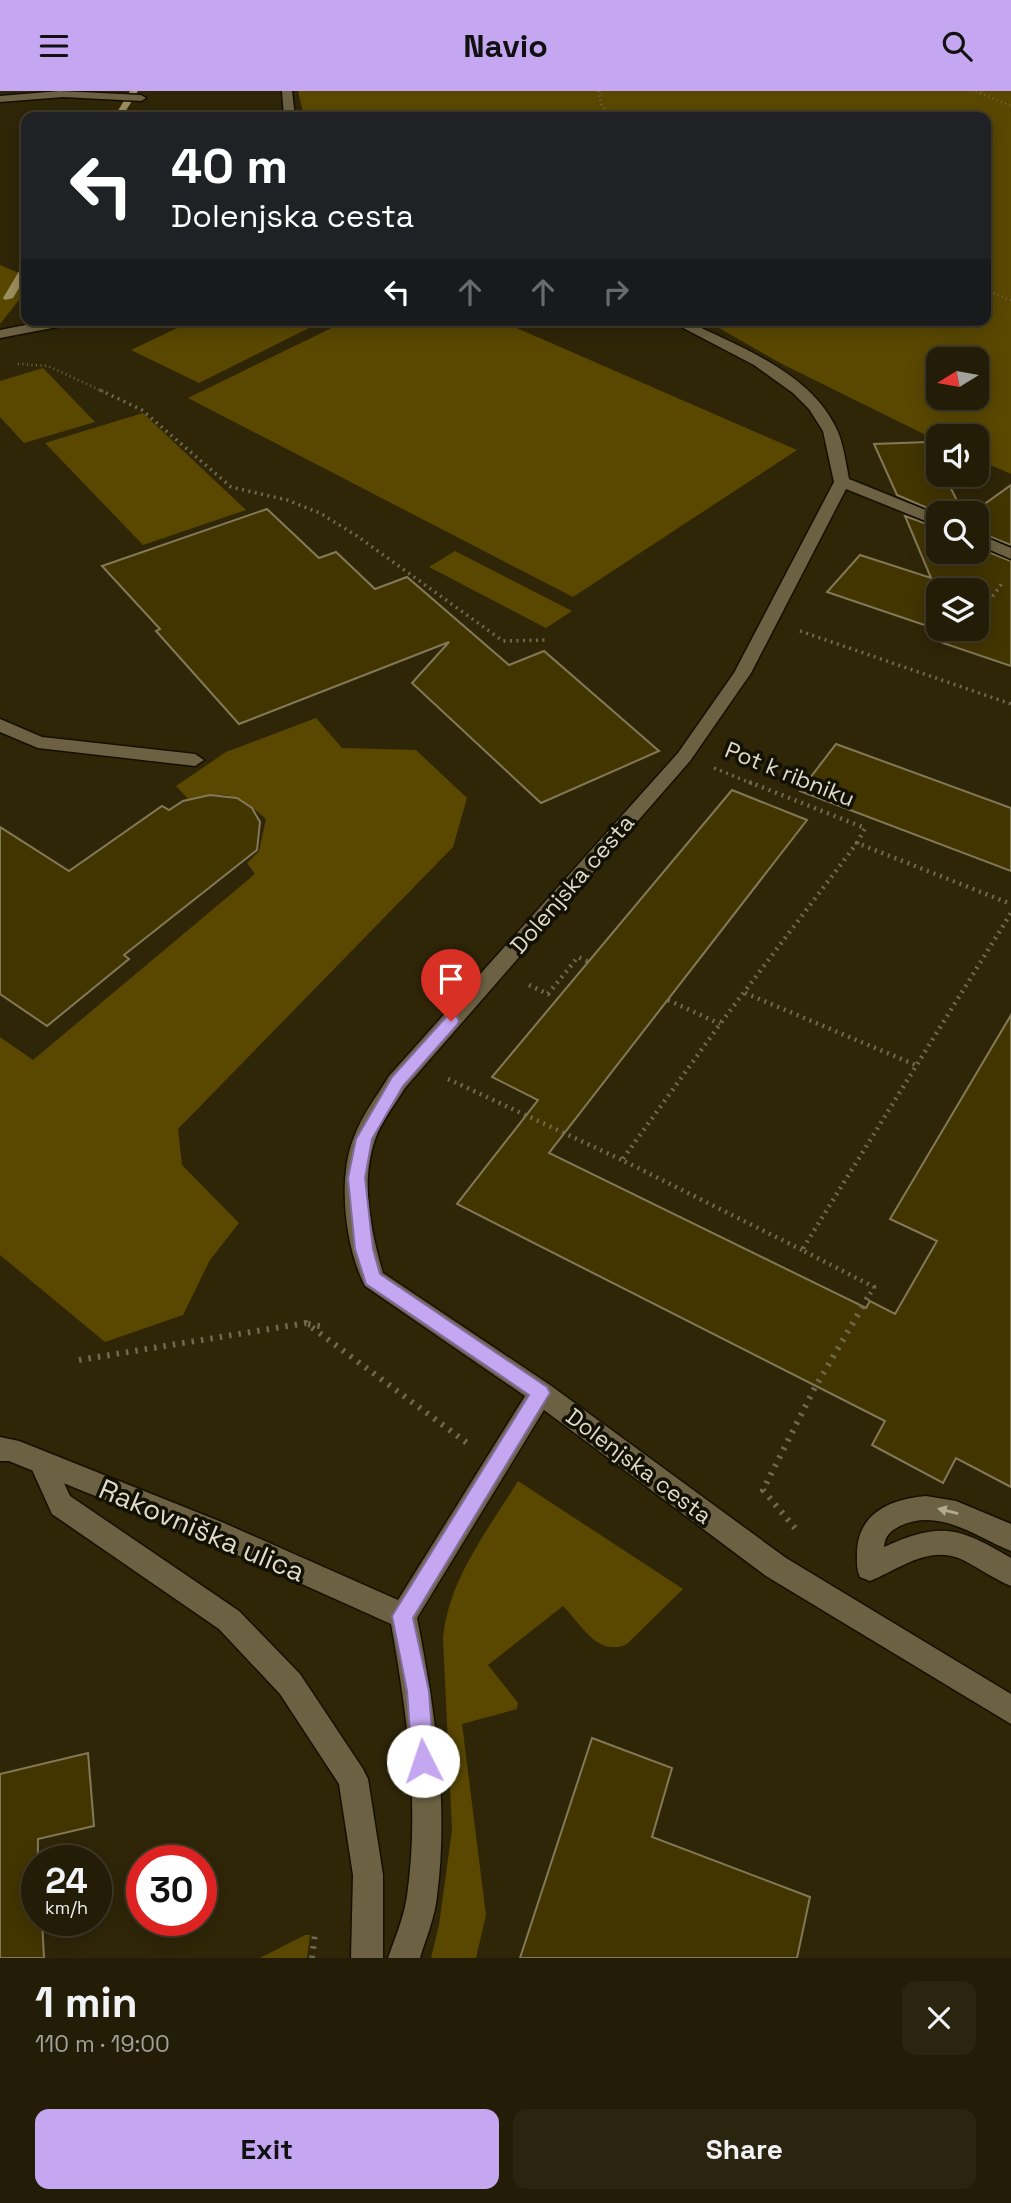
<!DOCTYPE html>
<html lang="en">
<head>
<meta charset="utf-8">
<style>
  :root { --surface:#231c06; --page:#2b2510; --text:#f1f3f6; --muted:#a3a19b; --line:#403a28; --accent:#c5a7f1 }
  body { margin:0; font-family:"Space Grotesk",sans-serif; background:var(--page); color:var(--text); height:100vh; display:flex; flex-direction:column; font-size:26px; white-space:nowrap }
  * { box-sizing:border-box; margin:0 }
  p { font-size:23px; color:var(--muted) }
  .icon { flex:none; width:38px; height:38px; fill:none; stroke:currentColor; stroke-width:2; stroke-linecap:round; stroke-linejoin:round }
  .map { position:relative; height:1867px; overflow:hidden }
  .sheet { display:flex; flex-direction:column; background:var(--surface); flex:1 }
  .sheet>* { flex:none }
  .hud { position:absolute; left:21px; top:21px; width:970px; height:214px; border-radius:14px; box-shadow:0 4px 18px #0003,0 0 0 2px var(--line); background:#202124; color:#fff; overflow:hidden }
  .needle { width:46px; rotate:259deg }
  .tools { position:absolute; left:926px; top:256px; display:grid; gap:14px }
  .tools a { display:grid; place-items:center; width:63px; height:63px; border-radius:14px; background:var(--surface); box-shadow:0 4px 18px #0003,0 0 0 2px var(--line); font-size:35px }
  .speed { position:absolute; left:21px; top:1754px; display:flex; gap:14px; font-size:35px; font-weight:700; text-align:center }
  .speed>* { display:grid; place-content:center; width:91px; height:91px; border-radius:50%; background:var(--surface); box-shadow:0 4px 18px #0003,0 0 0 2px var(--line); line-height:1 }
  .speed small { font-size:18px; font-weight:400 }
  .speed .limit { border:10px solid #d22; background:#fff; color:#111 }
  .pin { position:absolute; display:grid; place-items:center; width:60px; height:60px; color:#fff; margin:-72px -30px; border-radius:50% 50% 50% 0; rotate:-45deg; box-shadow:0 0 7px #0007 }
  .pin .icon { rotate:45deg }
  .me { position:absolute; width:77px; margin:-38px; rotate:356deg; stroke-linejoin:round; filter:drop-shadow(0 0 5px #0008) }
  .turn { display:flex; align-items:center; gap:24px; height:147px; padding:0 35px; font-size:32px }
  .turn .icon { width:91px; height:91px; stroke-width:2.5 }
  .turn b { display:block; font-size:49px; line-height:60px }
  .lanes { display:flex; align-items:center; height:66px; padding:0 35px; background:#0003; justify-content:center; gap:35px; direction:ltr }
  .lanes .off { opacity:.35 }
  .round { display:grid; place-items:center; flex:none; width:74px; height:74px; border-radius:14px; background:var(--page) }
  .head { display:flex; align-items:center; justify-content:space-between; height:119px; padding:0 35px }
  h1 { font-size:42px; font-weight:700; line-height:52px }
  .cta { display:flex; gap:14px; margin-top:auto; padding:14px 35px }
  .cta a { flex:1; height:80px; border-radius:14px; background:var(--accent); color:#111; font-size:28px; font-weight:700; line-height:80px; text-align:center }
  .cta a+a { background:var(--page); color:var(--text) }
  header { display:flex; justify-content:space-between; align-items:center; height:91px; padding:0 35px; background:var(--accent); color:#111; font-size:32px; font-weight:700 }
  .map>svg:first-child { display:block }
  .green { fill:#5a4800; fill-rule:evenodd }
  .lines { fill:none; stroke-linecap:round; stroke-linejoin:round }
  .stream { fill:#9e8f5d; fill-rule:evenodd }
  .building { fill:#423500; stroke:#837959; stroke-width:2; fill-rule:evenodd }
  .lane-casing { stroke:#160f00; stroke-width:3 }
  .street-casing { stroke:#160f00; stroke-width:3 }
  .path-far3 { stroke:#706950; stroke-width:2.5; stroke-dasharray:1 3.5; stroke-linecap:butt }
  .path-far2 { stroke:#706950; stroke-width:3.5; stroke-dasharray:2 4.5; stroke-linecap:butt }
  .path-far1 { stroke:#706950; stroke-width:4.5; stroke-dasharray:2 5; stroke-linecap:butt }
  .path { stroke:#706950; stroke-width:6; stroke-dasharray:2.5 7; stroke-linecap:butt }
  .lane { fill:#6c6243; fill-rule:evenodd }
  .street { fill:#6c6243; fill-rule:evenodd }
  .oneway { fill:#b1aa93 }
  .route { fill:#c5a7f1; stroke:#806d9d; stroke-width:2 }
  .labels { text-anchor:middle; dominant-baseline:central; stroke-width:7; stroke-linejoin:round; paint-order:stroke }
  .street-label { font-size:23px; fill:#dfdac9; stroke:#131004 }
  .near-street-label { font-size:28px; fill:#dfdac9; stroke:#131004 }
</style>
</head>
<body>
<header><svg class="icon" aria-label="menu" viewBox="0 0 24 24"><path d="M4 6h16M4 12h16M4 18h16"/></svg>Navio<svg class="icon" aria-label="search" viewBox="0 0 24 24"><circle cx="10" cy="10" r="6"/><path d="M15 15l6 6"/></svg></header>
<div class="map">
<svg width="1011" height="1867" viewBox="0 0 1011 1867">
  <rect width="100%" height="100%" fill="#2f2608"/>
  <path class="green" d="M298 0H1011V383L977 368 976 345H938V350L782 273 705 229H985V26H304ZM938 268H976V306H938Z
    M0 174 26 185V200L0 233Z
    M194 229H325L199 292 131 259Z
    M348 229H498L797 359 573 506 188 307Z
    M43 277 95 331 24 352 0 326V290Z
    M143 322 246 419 143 454 45 352Z
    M455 460 572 520 546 537 429 476Z
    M316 627 342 657 416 659 467 707 453 756 178 1038 182 1074 239 1132 210 1169 183 1224 105 1251 0 1164V946L33 969 255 783 247 772 259 760 266 728C235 701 228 700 188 708L176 695 226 661Z
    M518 1390 683 1498 627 1553C598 1567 581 1533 563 1515L488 1574 518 1612 517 1618 462 1633 486 1824 476 1867H431L439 1834 452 1739 443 1548C448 1489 488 1439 518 1390Z
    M305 1844H310L307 1867H260Z"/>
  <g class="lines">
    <path class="stream" d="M130 0H138L122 26H114Z
      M26 174V185L13 207 5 209 3 207 21 177Z"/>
  </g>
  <path class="building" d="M928 351 938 372V383H944L963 422H939L897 404 874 353Z
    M1011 394V454L976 440V422H972Z
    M267 418 319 467 336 461 375 498 407 486 509 574 544 560 659 660 541 712 412 592 449 551 239 633 156 540 160 538 102 475Z
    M905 425 938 437V460H976V456L1011 470V575L943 552 951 543 827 501 860 464 931 487ZM938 499H976V537H938Z
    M836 653 1011 717V780L800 700Z
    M732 699 807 729 549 1062 866 1217 870 1210 895 1223 937 1150 890 1128 1011 924V1396L956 1367 943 1392 872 1354 885 1330 457 1113 538 1009 492 986Z
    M210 704 237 707 252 717 260 731 257 759 124 864 129 868 47 935 0 903V736L69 780 162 715 169 719 183 710Z
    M592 1647 672 1677 652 1746 810 1806 797 1867H520Z
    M88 1662 94 1735 38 1748 37 1829H42L44 1867H0V1683Z"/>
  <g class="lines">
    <g class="lane-casing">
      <path id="lane" d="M60 0 141 4 146 7 141 10 63 6 0 11V5Z
        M42 1360 51 1364 70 1405 239 1520 300 1583 363 1678 368 1688 383 1784V1867H351L353 1784 339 1693 280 1603 219 1538 52 1423 29 1372 33 1364Z
        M926 1405 956 1410 1011 1433V1460C976 1446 939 1416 900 1435 890 1440 885 1445 884 1456 941 1430 959 1436 1011 1467V1495C994 1488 979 1477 963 1469 929 1453 900 1478 870 1490L860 1486C856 1477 857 1470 857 1460 859 1421 892 1408 926 1405Z"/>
    </g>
    <g class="street-casing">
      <path id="street" d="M282 0H292L295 26H284Z
        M51 229H79L73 233 0 247V239Z
        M668 229H685C739 256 812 281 838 341 844 356 846 373 849 388L938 424V435L846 398 751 582 690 670 405 997C395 1014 381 1030 375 1049 360 1092 371 1140 383 1182L550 1294 786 1467 1011 1603V1633L766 1485 544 1319 417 1527C435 1618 449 1713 437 1805 435 1826 426 1847 420 1867H388C395 1847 404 1826 407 1805 420 1715 407 1622 391 1533L206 1450 9 1370H0V1346L19 1350 224 1432 398 1509 525 1305 365 1195C345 1156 337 1087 354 1046 362 1024 377 1005 389 985L678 662 734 582 834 391 823 340 809 318 793 302 754 274Z
        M976 442 1011 457V468L976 453Z
        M0 628 42 646 195 663 204 669 195 675 38 657 0 641Z"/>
    </g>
    <path class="path-far3" d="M599 0 601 13 612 26
      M976 0 1011 15
      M985 199 1011 209
      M18 273 48 275 104 301"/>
    <path class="path-far2" d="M100 299 142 319 231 396 287 409 320 422 357 445 503 550 547 549
      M985 516 1003 491
      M800 540 1011 613
      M714 677 753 693"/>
    <path class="path-far1" d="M749 691 865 737 857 752 1011 813
      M529 894 548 903 578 866 589 871
      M745 902 918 975
      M668 909 720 933
      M448 988 622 1069
      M802 1159 622 1069 720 933 857 752
      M870 1203 874 1196 802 1159 1011 822"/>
    <path class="path" d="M308 1233 324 1236
      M79 1269 306 1232 467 1352
      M795 1437 763 1399 813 1300 871 1201
      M312 1867 315 1843"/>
    <use href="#lane" class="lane"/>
    <use href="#street" class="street"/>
  </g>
  <defs><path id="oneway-solid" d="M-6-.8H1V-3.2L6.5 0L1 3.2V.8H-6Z" transform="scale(1.75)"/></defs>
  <use class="oneway" href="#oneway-solid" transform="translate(948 1420) rotate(-166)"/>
  <path class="route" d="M451 924 457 926 459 930 457 934 403 995 372 1048 365 1087 373 1158 380 1183 547 1296 550 1302 413 1527 429 1600 434 1670 430 1678 423 1681 415 1678 412 1670 407 1600 392 1525 529 1304 366 1193 355 1158 348 1087 356 1048 392 986 446 926Z"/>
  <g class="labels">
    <g class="street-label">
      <text transform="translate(790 683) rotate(22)">Pot k ribniku</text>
      <text transform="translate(572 793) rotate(-49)">Dolenjska cesta</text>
      <text transform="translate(639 1375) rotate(37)">Dolenjska cesta</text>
    </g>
    <g class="near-street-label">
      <text transform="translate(202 1439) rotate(23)">Rakovniška ulica</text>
    </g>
  </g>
</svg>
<div class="tools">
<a><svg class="needle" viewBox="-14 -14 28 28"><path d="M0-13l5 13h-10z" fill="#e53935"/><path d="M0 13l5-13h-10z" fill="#a3a19b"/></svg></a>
<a><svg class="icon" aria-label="sound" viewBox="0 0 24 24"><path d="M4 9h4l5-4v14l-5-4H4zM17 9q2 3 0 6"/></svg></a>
<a><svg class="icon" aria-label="search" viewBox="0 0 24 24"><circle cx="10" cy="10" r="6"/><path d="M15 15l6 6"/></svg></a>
<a><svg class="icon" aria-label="layers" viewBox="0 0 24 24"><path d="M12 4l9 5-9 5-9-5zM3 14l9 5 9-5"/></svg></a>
</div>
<div class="speed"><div>24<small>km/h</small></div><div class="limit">30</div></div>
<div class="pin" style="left:451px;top:930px;background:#d93025"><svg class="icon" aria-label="arrive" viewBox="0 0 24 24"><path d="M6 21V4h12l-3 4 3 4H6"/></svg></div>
<svg class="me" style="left:423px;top:1670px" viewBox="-20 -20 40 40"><circle r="19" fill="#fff"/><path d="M0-13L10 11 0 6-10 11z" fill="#c5a7f1"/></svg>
<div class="hud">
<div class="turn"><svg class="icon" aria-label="left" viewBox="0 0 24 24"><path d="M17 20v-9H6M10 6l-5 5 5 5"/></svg><div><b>40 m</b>Dolenjska cesta</div></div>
<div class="lanes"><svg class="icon" aria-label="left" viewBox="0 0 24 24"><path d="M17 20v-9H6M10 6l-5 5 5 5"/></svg><svg class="icon off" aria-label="ahead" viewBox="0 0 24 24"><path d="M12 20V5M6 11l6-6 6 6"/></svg><svg class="icon off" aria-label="ahead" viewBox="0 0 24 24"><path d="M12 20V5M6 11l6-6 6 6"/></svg><svg class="icon off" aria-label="right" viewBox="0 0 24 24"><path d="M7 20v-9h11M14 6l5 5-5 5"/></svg></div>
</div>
</div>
<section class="sheet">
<div class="head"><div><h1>1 min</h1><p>110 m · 19:00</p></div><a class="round"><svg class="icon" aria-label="close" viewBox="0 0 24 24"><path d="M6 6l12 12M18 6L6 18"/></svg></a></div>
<div class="cta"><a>Exit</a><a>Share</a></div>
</section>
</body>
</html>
